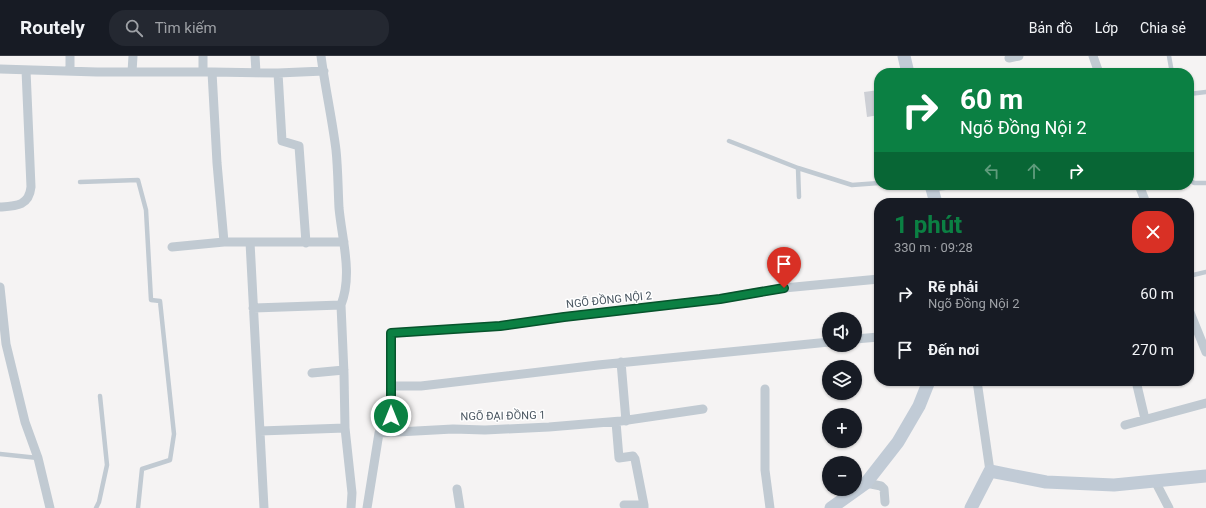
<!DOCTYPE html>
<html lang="vi">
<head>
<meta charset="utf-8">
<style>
  :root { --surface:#171b24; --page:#242831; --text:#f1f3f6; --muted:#9ea1a6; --line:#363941; --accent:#0b8043 }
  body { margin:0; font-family:Roboto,sans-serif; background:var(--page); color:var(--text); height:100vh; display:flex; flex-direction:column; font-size:15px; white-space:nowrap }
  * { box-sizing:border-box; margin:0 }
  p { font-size:13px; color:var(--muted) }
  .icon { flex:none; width:22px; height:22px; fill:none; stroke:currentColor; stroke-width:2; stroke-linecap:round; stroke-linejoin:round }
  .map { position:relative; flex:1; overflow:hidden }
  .side { position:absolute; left:874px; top:142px; width:320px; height:188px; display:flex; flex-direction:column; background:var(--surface); border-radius:16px; box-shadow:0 1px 3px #0004 }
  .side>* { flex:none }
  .top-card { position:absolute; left:874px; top:12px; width:320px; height:122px; border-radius:16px; box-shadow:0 1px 3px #0004; background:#0b8043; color:#fff; overflow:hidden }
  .fabs { position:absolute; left:822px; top:256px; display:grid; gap:8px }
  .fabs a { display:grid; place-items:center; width:40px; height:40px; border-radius:50%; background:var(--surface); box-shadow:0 1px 3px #0004; font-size:20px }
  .pin { position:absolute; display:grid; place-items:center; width:34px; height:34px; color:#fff; margin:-41px -17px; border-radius:50% 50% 50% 0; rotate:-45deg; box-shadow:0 0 4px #0007 }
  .pin .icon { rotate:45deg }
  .me { position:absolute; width:44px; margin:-22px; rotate:0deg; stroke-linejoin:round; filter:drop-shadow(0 0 3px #0008) }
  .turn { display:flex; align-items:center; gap:14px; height:84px; padding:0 20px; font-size:18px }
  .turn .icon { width:52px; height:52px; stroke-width:2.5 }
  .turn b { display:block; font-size:28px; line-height:34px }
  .lanes { display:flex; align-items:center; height:38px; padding:0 20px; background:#0003; justify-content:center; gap:20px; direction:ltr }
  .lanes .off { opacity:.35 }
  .round { display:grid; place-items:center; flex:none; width:42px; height:42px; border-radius:16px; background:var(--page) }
  .summary { display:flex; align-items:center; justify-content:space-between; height:68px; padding:0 20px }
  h1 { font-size:24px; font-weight:700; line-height:30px; color:var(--accent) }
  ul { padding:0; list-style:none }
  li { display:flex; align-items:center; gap:12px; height:56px; padding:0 20px }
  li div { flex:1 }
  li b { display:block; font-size:15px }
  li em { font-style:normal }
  header { display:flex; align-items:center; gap:24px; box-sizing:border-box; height:56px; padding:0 20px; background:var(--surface); border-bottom:1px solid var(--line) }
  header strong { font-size:19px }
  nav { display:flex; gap:22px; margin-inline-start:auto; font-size:14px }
  .search { width:280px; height:36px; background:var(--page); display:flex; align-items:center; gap:10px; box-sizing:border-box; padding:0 14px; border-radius:16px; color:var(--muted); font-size:15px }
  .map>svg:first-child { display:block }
  .building { fill:#cdcfd5 }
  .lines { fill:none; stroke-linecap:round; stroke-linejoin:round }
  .lane { stroke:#c1cad2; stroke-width:4.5 }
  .street { stroke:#c1cad2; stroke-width:9 }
  .secondary { stroke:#c1cbd6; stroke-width:13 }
  .route-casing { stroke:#07532c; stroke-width:10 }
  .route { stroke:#0b8043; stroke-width:7 }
  .labels { text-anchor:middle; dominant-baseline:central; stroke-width:3; stroke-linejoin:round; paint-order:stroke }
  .street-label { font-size:11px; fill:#4a5661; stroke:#fff }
</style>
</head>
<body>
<header>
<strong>Routely</strong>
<div class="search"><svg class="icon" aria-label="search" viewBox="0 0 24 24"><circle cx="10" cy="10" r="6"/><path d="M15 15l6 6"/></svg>Tìm kiếm</div>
<nav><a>Bản đồ</a><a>Lớp</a><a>Chia sẻ</a></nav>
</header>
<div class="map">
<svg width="1206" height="452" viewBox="0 0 1206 452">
  <rect width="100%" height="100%" fill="#f5f3f3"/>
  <path class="building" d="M879 34V59L867 61 864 36Z"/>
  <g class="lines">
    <path class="lane" d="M1169 0 1172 17
      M1189 38 1206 36
      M729 85 798 112 852 129 879 127
      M798 112 799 141
      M1189 123 1194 127H1206
      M80 126 138 124 146 154 151 244 160 245 174 378 170 404 142 413 138 452
      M1189 220 1206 216
      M0 398 38 402
      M96 452 99 446 107 409 100 340"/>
    <path class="street" d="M70 0V15
      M255 0 256 16
      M321 0C325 31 332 62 336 94 338 113 338 133 339 152 342 184 353 218 341 249L344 318 345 372 352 437 351 452
      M1093 0 1099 17
      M1009 2 1019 0
      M0 13 97 16H212
      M132 16 133 0
      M203 16V0
      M278 17 282 85 299 90 306 187
      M1139 129 1146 147
      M932 131 950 129
      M0 151C16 150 29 150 31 131L26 14
      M250 186H344
      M172 191 224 186
      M0 231 6 288 25 366 38 402 50 452
      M253 252 341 249
      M1189 254 1206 296
      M855 283 879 281
      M621 306 626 365
      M312 317 344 314
      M977 325 990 415
      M1136 325 1145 363
      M391 330H421L598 309 829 286
      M765 333V414L770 452
      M616 366 619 402 633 400 635 403 644 449
      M1125 369 1206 347
      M260 375 345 372
      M391 376V277L500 270 564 261 719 243 784 232 879 223
      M1155 425 1169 452
      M866 427 881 430 884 433 885 446
      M457 433 460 452
      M624 449H644V452
      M264 452 250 186H224L217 107 212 16 278 17 324 15
      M367 452 379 377 453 373 485 374 549 371 621 365 703 353"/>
    <path class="secondary" d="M904 0 908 17
      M931 129 936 147
      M831 452 866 427 898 386 919 350 929 325
      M971 452 990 415 1046 426 1114 429 1206 420"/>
  </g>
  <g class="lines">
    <g class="route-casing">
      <path id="route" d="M391 360V277L500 270 564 261 720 243 784 232"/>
    </g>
    <use href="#route" class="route"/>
  </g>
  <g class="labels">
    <g class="street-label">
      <text transform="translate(609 244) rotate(-6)">NGÕ ĐỒNG NỘI 2</text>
      <text transform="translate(503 360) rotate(-1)">NGÕ ĐẠI ĐỒNG 1</text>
    </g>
  </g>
</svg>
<div class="fabs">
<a><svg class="icon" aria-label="sound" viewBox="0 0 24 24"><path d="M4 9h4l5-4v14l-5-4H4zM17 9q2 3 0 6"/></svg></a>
<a><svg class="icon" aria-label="layers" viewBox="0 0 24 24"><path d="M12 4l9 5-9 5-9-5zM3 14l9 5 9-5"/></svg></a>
<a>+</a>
<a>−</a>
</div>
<div class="pin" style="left:784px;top:232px;background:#d93025"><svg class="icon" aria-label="arrive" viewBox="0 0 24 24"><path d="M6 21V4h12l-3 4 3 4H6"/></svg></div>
<svg class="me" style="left:391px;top:360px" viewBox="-20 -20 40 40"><circle r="17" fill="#0b8043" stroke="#fff" stroke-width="3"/><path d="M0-11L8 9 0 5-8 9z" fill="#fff"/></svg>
<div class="top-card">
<div class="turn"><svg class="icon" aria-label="right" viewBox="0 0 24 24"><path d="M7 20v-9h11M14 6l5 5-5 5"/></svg><div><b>60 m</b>Ngõ Đồng Nội 2</div></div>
<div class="lanes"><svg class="icon off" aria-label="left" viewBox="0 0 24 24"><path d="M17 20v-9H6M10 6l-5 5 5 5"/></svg><svg class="icon off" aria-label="ahead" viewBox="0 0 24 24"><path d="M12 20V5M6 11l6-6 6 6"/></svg><svg class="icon" aria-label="right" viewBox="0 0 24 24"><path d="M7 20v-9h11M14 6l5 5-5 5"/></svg></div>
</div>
<section class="side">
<div class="summary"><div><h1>1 phút</h1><p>330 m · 09:28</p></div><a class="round" style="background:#d93025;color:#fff"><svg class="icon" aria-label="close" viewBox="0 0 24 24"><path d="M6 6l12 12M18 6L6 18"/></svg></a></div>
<ul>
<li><svg class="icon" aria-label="right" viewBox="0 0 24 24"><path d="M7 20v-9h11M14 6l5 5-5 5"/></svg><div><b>Rẽ phải</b><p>Ngõ Đồng Nội 2</p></div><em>60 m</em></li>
<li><svg class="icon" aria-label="arrive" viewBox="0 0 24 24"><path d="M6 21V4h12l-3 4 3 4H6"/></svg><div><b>Đến nơi</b></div><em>270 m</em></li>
</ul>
</section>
</div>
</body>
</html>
